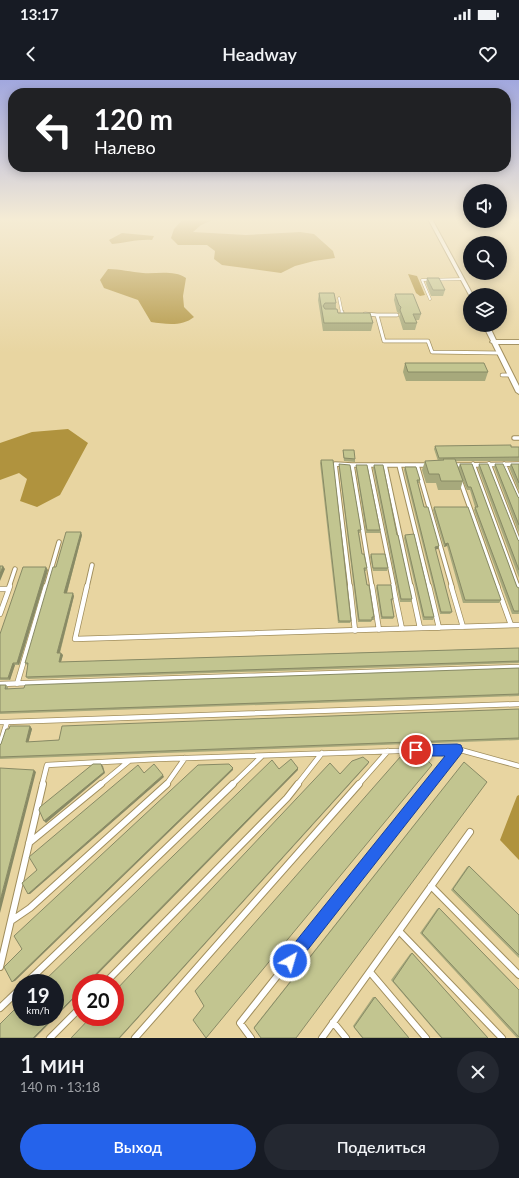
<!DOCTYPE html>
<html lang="ru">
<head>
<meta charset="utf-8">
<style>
  :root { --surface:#171b24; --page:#242831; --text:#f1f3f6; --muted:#9ea1a6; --accent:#2563eb }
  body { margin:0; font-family:Lato,sans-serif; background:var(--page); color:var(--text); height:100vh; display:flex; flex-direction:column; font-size:15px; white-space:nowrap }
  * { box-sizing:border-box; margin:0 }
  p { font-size:13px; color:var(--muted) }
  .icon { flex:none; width:22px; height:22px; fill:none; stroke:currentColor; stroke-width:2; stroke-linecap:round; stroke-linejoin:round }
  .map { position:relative; height:958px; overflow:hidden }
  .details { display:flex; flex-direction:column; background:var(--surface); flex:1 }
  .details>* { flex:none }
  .top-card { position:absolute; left:8px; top:8px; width:503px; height:84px; border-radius:16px; box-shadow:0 2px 10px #0003; background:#202124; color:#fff; overflow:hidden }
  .fabs { position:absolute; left:463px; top:104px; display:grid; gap:8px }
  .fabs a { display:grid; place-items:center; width:44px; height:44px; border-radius:50%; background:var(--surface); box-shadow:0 2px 10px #0003; font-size:20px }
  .speed { position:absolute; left:12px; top:894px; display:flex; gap:8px; font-size:20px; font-weight:700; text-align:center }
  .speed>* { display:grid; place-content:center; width:52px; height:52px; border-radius:50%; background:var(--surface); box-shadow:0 2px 10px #0003; line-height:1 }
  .speed small { font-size:10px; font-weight:400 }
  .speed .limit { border:6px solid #d22; background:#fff; color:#111 }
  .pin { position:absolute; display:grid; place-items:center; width:34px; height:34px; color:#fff; margin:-17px; border:2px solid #fff; border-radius:50%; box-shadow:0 1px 4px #0007 }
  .me { position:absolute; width:44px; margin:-22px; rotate:38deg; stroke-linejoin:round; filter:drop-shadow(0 0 3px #0008) }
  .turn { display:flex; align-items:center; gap:14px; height:84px; padding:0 20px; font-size:18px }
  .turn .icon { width:52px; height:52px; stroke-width:2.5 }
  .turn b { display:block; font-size:28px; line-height:34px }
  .round { display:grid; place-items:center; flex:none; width:42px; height:42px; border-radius:21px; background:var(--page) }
  .summary { display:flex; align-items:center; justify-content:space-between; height:68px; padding:0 20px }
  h1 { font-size:24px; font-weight:600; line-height:30px }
  .cta { display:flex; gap:8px; margin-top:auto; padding:8px 20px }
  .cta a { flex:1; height:46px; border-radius:24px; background:var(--accent); color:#fff; font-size:16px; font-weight:600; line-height:46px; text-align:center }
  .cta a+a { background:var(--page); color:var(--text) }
  .status { display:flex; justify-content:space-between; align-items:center; height:28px; padding:0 20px; background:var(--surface); direction:ltr }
  .status svg { height:11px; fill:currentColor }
  header { display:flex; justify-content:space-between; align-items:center; height:52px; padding:0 20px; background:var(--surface); font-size:18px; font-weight:600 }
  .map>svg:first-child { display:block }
  .forest { fill:#b0933e }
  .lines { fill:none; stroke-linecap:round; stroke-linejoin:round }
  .lane-far4-casing { stroke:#a08e5d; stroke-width:3 }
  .lane-far3-casing { stroke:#a08e5d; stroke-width:4.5 }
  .lane-far2-casing { stroke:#a08e5d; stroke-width:5.5 }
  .lane-far1-casing { stroke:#a08e5d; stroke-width:6 }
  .lane-casing { stroke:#a08e5d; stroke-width:8 }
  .street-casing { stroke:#a08e5d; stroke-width:2 }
  .lane-far4 { stroke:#fff; stroke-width:2 }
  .lane-far3 { stroke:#fff; stroke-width:3 }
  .lane-far2 { stroke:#fff; stroke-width:3.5 }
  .lane-far1 { stroke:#fff; stroke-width:4.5 }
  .lane { stroke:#fff; stroke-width:6 }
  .street { fill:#fff; fill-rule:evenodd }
  .wall { fill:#a7a97c }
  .shaded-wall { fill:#888a65 }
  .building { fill:#c2c590; stroke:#888a65 }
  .route { fill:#2563eb; stroke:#184099 }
</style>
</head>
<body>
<div class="status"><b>13:17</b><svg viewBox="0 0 49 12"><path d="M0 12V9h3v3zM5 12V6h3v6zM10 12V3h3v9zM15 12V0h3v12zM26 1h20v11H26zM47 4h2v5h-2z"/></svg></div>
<header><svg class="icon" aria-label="back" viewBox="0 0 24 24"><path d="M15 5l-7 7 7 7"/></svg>Headway<svg class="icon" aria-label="heart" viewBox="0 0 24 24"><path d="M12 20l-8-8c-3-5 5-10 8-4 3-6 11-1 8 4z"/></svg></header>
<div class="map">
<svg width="519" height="958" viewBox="0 0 519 958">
  <rect width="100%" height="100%" fill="#e8d5a1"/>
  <path class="forest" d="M183 139H215L201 145 193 152 246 155 300 152 314 154 333 171 335 178 314 181 295 186 281 193 222 185 214 179 215 171 207 165H178L171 158 174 149Z
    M122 153 154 156 152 160C138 159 125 163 112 164L109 160Z
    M108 189C120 189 131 192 143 193 157 194 174 190 186 198L183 216 184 227 194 237C182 247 165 244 151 242L138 220 104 208 100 200Z
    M408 194 417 196 425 215 420 216 416 213Z
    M68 349 88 363 60 415 37 427 20 421 27 399 19 393 0 400V363L32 352Z
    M519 715V780L500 760 517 716Z"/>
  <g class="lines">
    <g class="lane-far4-casing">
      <path id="lane-far4" d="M339 218 342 233
        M430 219 422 200 463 199"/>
    </g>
    <g class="lane-far3-casing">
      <path id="lane-far3" d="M342 232V234
        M365 234 377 235 384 261H428L432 272 499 273
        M377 235H397
        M502 295H510"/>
    </g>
    <g class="lane-far2-casing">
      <path id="lane-far2" d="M514 358H519
        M473 384 518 507
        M489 384 519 462
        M504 384 519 419
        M352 385H369L394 507
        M369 385H428
        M385 385 411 507
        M399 385 429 507
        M417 385 452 507
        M453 385 519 384
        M460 400 498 507
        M9 507 15 489
        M46 507 59 462
        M87 507 92 485
        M350 507 335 384 352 385 372 507"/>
    </g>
    <g class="lane-far1-casing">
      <path id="lane-far1" d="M87 506 75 559 519 545
        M350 506 355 551
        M372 506 379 550
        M393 506 402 549
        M411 506 420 548
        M429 506 439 548
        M451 506 463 547
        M497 506 511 545
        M518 506 519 509
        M0 509H9L0 534
        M9 509 10 506
        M0 604 519 587
        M17 604 46 506
        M0 642H7L0 665
        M7 642 519 624
        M42 705 47 685 158 679 457 669 519 686
        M100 705 129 681
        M166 705 185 678
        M232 705 262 676
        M297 705 322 673
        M358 705 388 671
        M428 705 457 669"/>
    </g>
    <g class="lane-casing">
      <path id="lane" d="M29 763 101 704
        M431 806 519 895
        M11 841 30 828 167 704
        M399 851 502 958
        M0 887 43 704
        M370 892 426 958
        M26 903 233 704
        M105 903 287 718 298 704
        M0 928 21 908
        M333 942 346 958
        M50 958 81 927
        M135 958 359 704
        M251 958 240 943 429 704
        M322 958 470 752"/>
    </g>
    <g class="street-casing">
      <path id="street" d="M428 139H432L473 215H470V216L469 215Z
        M483 245H489L496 260H519V264H498L519 306V314L516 312 492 263 490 262 491 261Z"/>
    </g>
    <use href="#lane-far4" class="lane-far4"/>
    <use href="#lane-far3" class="lane-far3"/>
    <use href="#lane-far2" class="lane-far2"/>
    <use href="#lane-far1" class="lane-far1"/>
    <use href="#lane" class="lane"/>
    <use href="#street" class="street"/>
  </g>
  <path class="wall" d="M427 198 445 210 443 216H431L426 203Z
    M319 213 336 223V229L338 233 373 243 371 251H323L318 220Z
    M395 214 421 234 419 240H416L417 243 415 250H403L399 237 400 234 397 232 394 220Z
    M405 283 488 292 485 301H406L403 292Z
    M435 366 519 367V381H456L458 388 460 384H472L517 507 519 508V534H512L474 430 475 427 470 410H467L463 401 460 410H438L436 403H426L422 390 425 381H438L434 369Z
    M343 370 355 379V382L344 381 343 373Z
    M321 380 351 541 350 543H338L320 383Z
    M339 384 361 450 360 453H359L362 474 367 488 366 491H365L367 505 374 537V540H372L371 542H358L339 387Z
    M479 384 518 460 519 461V498L478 388Z
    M495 384 518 417 519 418V453L494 387Z
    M511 384H519V411L509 387Z
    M356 385 380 450V453H366L356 388Z
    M374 385 397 455 412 519 411 522H400L373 388Z
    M405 387 420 400 419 403H418L424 427 439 466 438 469H435L452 532 450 534H440L404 390Z
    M434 427 501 520 499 523H463L447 466 444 467 433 430Z
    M82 455 67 513 74 516 60 573 63 575 61 582 519 568V583L28 599 26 597 28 585H27L25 583 56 487Z
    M405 455 434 537 433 540H423L404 458Z
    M371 474 388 488 387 491H373L370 477Z
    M48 490 19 585H15L10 600H0V554Z
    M377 505 393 519 392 522 394 537 393 539H381L376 508Z
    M519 588V616L0 634V605H6L8 607V609Z
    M519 629V660L0 679V665L9 649 30 646 32 649 28 662Z
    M462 684 254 948V947Z
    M469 786 519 835V878L451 810 467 787Z
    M439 828 519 910V958H517L420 853 437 829Z
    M412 873 488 958H441L391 900 410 874Z
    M373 917H375L409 958H362L353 946Z"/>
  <path class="shaded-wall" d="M81 452 82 455 66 516 64 513Z
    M448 463 447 466 444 467 445 464Z
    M439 466 438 469 433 470 435 467Z
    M3 486 5 489 0 501V494Z
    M46 487 48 490 19 585 17 583Z
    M73 513 74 516 59 575 57 573Z
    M61 573 63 575 60 585 59 582Z
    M13 583 15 585 10 600 8 598Z
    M30 646 32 649 28 664 26 662Z
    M369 682 368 684 120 958H119Z
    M101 684 103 686 105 693 46 743 44 741Z
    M233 688V690L15 901 12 902Z
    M298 688V690L89 903H87Z
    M34 690 36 692 0 833V821Z
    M163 695 164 697 30 814H28Z
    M81 910V911L35 958H33L54 937H55V936Z"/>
  <path class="building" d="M427 198H439L445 210H433Z
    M319 213H334L336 223H325L323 226 325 229H337L338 233H370L373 243H324Z
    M395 214H413L421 234H413L417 243H405L400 230 401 227 399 225Z
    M405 283H484L488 292H408Z
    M511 365V367H519V377L439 378 435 366Z
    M343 370H354L355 379 344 378Z
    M443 379H455L463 401H441L439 394H429L425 381 444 380Z
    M321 380H333L351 541H339Z
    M339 384 350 385 361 450H358L362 474H364L367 488H364L367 505H369L374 537H372V540H359Z
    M460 384H472L517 507 519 508V531H514L475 427H478L471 407H468Z
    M479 384H488L518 460 519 461V490Z
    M495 384H503L518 417 519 418V445Z
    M511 384H519V403Z
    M356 385H367L380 450H367Z
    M374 385H383L397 455H398L412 519H401Z
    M405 387H416L420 400H417L424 427H428L439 466 435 467 452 532H441Z
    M434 427H468L501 520H465L448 463 445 464Z
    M66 452H81L64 513H73L57 573H61L59 582 519 568V581L26 597 28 583H25L53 487H56Z
    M414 454 434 537H424L405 455Z
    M371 474H385L388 488H373Z
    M0 486H3L0 494Z
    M23 487H46L17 583H13L8 598H0V554Z
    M377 505H391L393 519H391L394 537H382Z
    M519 588V614L0 632V605H6L5 609 24 608 25 605Z
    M519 629V658L0 677V665L1 664 6 649H9L10 646H30L26 662 59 660 62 646Z
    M420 673 432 685 206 958 193 940 204 926 195 911 401 676 410 685Z
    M363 677 369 682 119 958H71L91 937H115V911L330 683 340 694 352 681Z
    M291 679 298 688 87 903H81V910L55 936V903H42L272 680 279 689Z
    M464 682 487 702 296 958H261L254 948Z
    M93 684H101L104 692 44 741 39 730 40 727Z
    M154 684 163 695 28 814 22 803 37 790 29 777 138 685 144 693Z
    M229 684 233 688 12 902 4 887 22 869 14 856 198 685Z
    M0 688 34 690 0 821Z
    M469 786 519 835V875L453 809Z
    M439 828 519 910V957L422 853Z
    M412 873 488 958H442L393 901Z
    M375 917 409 958H363L354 947Z
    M21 923V937H54L33 958H0V944Z"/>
  <linearGradient id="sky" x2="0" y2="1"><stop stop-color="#a1a7de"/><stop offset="0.51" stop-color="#f5ecd5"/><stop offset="1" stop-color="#f5ecd5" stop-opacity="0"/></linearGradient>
  <rect width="519" height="273" fill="url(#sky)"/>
  <path class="route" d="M457 664 461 665 463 670 461 674 295 886 290 888 284 886 282 881 284 876 445 676H416L412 675 410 670 412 666 416 665Z"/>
</svg>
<div class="fabs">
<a><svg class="icon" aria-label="sound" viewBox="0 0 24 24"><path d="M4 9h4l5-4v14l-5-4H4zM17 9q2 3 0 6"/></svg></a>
<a><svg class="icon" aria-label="search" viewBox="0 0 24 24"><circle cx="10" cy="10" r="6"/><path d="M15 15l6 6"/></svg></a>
<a><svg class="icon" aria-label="layers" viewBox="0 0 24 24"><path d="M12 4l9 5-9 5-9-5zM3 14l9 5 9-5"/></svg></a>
</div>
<div class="speed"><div>19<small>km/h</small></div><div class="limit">20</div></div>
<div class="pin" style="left:416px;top:670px;background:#d93025"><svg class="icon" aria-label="arrive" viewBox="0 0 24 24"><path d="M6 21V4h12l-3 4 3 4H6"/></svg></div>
<svg class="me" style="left:290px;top:881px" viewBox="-20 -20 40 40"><circle r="17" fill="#2563eb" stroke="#fff" stroke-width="3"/><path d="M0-11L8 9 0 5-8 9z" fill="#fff"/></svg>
<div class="top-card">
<div class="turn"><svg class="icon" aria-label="left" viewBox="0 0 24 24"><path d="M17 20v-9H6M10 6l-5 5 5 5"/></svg><div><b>120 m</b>Налево</div></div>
</div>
</div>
<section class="details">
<div class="summary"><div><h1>1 мин</h1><p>140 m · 13:18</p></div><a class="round"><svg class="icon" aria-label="close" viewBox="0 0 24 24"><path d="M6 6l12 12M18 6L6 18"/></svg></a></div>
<div class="cta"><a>Выход</a><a>Поделиться</a></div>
</section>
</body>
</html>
